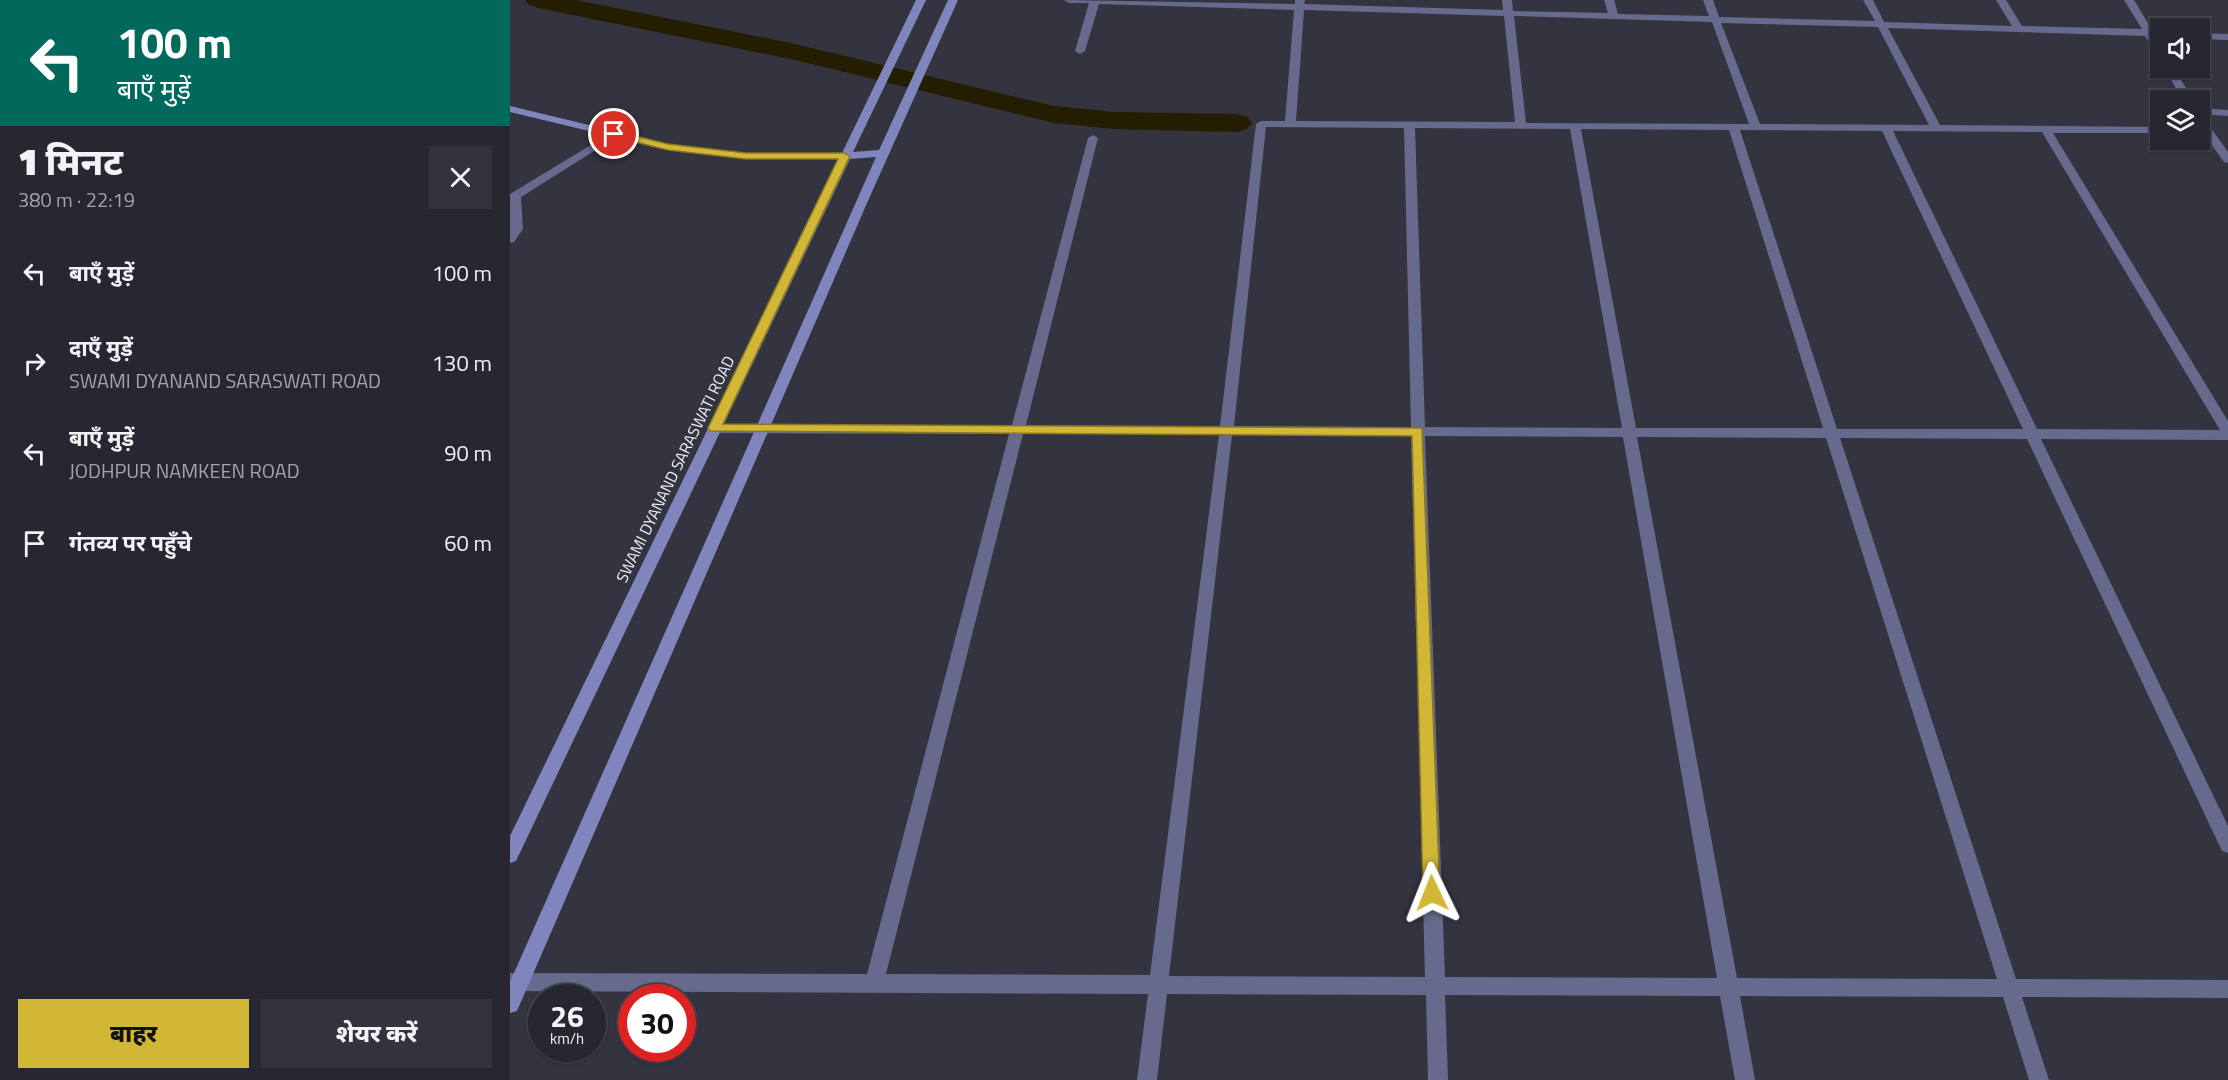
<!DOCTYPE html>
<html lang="hi">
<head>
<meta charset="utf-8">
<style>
  :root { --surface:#262730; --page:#32333c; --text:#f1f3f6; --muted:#a4a5ab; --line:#42444c; --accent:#d2b736 }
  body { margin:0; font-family:"Titillium Web","Noto Sans Devanagari",sans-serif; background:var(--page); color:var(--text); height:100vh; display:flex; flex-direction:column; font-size:22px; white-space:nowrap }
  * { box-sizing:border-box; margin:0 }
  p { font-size:20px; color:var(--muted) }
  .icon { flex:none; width:33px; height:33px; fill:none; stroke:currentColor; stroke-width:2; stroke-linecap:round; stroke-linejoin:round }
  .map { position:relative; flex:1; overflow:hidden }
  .details { display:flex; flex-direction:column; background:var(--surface); width:510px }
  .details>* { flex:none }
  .top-card { background:#00695c; color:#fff; overflow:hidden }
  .buttons { position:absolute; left:1640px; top:18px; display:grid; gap:12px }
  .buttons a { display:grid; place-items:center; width:60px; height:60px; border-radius:0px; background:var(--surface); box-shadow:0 2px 4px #0004,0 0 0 2px var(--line); font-size:30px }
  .speed { position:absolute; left:18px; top:984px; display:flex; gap:12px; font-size:30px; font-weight:700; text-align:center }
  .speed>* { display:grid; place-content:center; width:78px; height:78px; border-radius:50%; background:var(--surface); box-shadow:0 2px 4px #0004,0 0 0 2px var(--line); line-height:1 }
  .speed small { font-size:15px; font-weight:400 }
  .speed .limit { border:9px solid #d22; background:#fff; color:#111 }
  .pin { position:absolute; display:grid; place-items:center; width:51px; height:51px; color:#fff; margin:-26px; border:3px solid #fff; border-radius:50%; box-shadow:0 2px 6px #0007 }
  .me { position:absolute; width:66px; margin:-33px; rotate:358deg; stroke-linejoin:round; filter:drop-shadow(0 0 4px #0008) }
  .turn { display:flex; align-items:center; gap:21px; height:126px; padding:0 18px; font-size:27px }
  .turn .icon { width:78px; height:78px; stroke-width:2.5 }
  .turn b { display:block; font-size:42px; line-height:51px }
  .round { display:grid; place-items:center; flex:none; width:63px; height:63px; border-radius:0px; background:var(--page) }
  .overview { display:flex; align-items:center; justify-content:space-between; height:102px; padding:0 18px }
  h1 { font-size:36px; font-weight:800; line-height:45px }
  .action { display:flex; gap:12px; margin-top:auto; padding:12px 18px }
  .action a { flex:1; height:69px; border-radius:0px; background:var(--accent); color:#111; font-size:24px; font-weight:800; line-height:69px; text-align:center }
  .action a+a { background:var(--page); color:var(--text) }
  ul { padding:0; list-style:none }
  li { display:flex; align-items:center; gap:18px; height:90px; padding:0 18px }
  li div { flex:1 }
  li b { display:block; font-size:22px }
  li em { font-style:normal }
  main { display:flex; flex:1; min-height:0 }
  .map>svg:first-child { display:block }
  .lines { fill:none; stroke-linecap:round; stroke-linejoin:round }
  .canal { fill:#241d00; fill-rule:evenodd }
  .street { fill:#666a8d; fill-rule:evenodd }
  .secondary { fill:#8086bd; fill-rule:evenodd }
  .route { fill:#d2b736; stroke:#887723; stroke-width:1.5 }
  .labels { text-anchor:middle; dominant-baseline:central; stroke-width:6; stroke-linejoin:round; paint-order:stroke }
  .street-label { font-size:16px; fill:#eeeff7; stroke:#333440 }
</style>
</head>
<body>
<main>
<section class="details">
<div class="top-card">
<div class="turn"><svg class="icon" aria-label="left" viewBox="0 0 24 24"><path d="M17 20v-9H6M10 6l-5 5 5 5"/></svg><div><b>100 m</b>बाएँ मुड़ें</div></div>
</div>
<div class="overview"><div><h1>1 मिनट</h1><p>380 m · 22:19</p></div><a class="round"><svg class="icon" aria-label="close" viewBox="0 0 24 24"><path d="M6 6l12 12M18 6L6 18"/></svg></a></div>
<ul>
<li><svg class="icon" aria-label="left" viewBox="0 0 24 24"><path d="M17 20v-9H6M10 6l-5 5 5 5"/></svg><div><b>बाएँ मुड़ें</b></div><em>100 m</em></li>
<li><svg class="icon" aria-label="right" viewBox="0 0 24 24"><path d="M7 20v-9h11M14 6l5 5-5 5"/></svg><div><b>दाएँ मुड़ें</b><p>SWAMI DYANAND SARASWATI ROAD</p></div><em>130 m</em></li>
<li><svg class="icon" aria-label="left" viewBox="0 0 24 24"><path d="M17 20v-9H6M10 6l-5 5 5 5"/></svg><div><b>बाएँ मुड़ें</b><p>JODHPUR NAMKEEN ROAD</p></div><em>90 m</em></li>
<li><svg class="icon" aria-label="arrive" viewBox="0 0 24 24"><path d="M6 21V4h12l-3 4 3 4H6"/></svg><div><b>गंतव्य पर पहुँचे</b></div><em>60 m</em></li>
</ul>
<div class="action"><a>बाहर</a><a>शेयर करें</a></div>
</section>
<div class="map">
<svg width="1718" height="1080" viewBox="0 0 1718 1080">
  <rect width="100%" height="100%" fill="#333440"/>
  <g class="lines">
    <path class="canal" d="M15 0H66L285 44 544 106 604 112 727 114 737 117 742 123 737 129 727 132 604 129 544 123 285 60 28 8 19 5Z"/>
    <path class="street" d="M554 0 785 4V0H795L794 4 993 10 992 0H1002L1003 11 1098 13 1094 0H1104L1108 14 1199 16 1193 0H1203L1209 17 1365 21 1353 0H1363L1374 22 1502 26 1486 0H1496L1512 26 1632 29 1614 0H1624L1642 30H1650V36H1645L1650 44V55L1646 54 1635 36 1378 28 1430 125 1650 127V133H1543L1718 421V440L1531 439 1718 826V853L1712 851 1517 439 1330 438 1506 979 1718 980V998L1512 997 1539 1080H1519L1493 997 1230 996 1245 1080H1225L1210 996 935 995 938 1080H918L916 995 657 994 647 1080H627L638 994 0 991V973L357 974 499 434 204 433 199 431 197 428 199 425H502L578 138 583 135 588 138 516 425 710 426 746 124 751 121H775L784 10 589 4 575 51 570 54 565 51 579 3H559ZM794 10 994 16 1005 122 786 121ZM1004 16 1202 22 1239 124 1016 123ZM1211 23 1368 27 1419 125 1250 124ZM756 127 894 128 901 427 724 426ZM905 128 1060 129 1112 428 915 427ZM1071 129 1219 130 1313 428H1126ZM1230 130 1372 131 1513 429H1327ZM1383 131 1532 132 1710 430 1527 429ZM513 434 709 435 640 975 376 974ZM722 435 901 436 915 977 659 976ZM915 436 1113 437 1207 978 935 977ZM1127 437 1316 438 1487 979 1227 978Z
      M1689 33 1718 34V40L1689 39Z
      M1654 68H1664L1683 100H1673Z
      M1689 108 1718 110V116L1689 114Z
      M1689 116 1693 117 1718 152V163L1714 162 1689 127Z
      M104 131 109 134 108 136 11 197 13 229 4 242 0 243V194Z"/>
    <path class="secondary" d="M406 0H416L343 152 369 150 438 0H448L357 203 7 1011 0 1013V982L366 157 340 159 6 861 0 863V836L329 159H235L158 150 0 112V106L158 144 235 153H332Z"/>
  </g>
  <path class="route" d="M104 131 158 144 236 153H334L340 156 213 424 912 428 930 893 928 898 922 900 916 898 913 893 902 436 200 431 198 428 328 159H236L158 150 100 136V132Z"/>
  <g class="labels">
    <g class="street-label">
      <text transform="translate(165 469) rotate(-64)">SWAMI DYANAND SARASWATI ROAD</text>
    </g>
  </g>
</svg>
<div class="buttons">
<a><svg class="icon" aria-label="sound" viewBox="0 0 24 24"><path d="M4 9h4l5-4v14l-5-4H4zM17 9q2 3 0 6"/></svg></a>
<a><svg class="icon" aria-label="layers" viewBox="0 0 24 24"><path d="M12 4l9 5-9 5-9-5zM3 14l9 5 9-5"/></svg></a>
</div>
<div class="speed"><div>26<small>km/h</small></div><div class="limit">30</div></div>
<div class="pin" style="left:104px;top:134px;background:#d93025"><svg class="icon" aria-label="arrive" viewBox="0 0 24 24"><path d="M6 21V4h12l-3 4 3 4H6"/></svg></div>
<svg class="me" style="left:922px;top:893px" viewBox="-20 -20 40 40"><path d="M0-17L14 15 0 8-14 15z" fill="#d2b736" stroke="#fff" stroke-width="4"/></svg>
</div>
</main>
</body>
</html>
